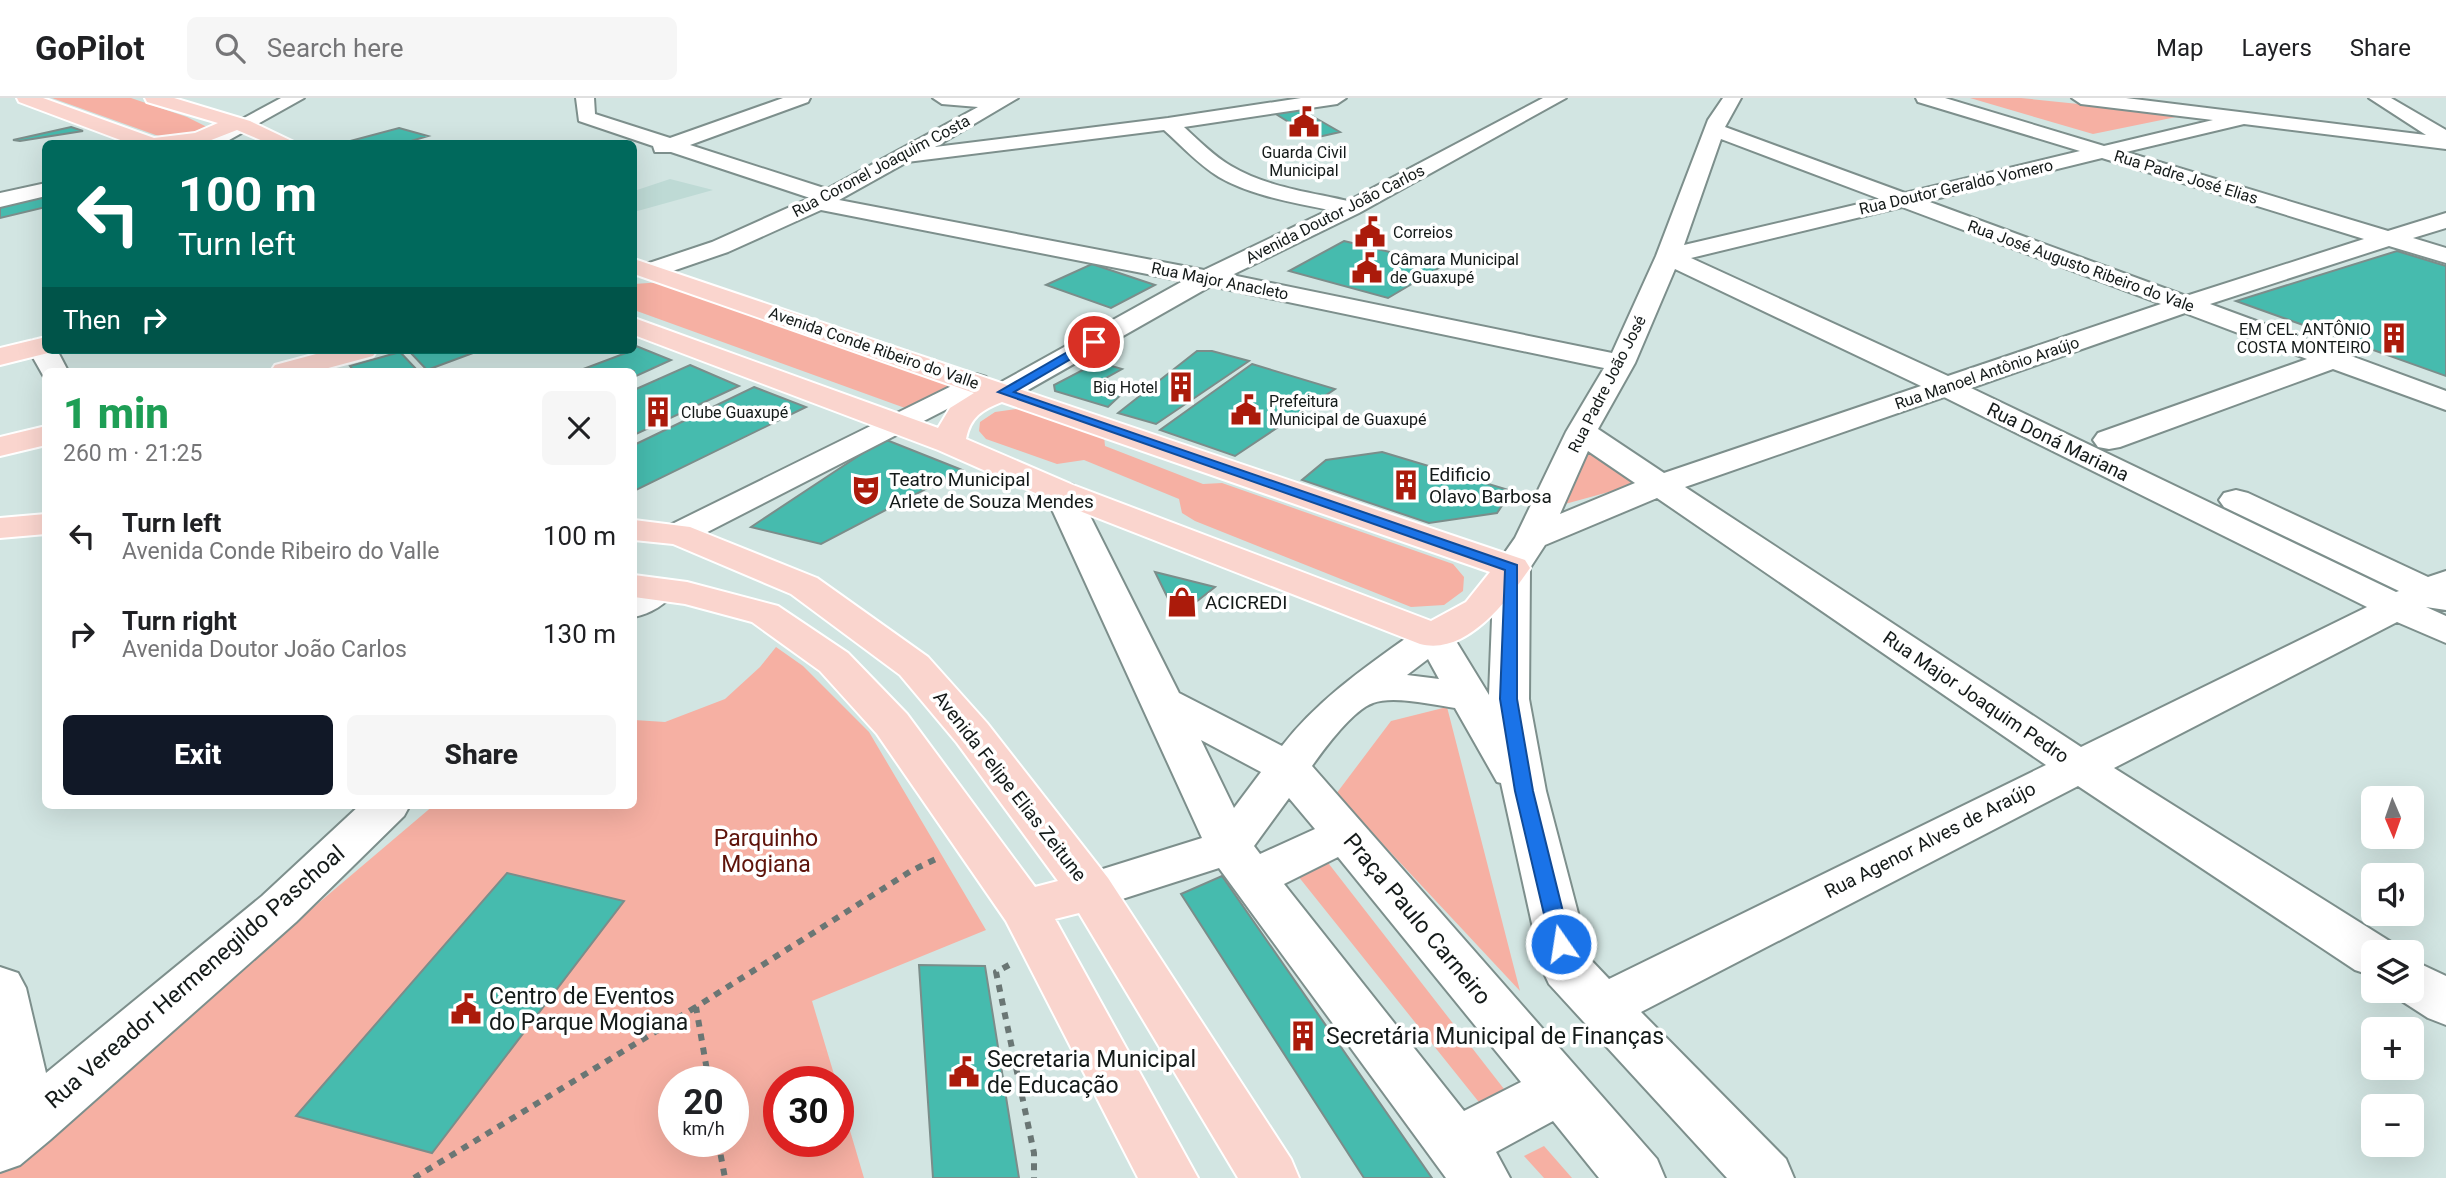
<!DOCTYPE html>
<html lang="en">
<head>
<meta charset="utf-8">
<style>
  :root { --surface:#fff; --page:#f6f6f6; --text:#202124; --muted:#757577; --line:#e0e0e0; --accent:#111827 }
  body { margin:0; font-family:Roboto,sans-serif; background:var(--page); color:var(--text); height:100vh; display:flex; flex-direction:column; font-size:26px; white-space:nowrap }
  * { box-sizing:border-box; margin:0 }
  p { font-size:23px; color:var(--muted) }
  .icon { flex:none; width:38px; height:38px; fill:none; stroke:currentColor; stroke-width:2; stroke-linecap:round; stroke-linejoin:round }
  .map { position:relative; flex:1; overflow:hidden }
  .details { position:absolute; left:42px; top:270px; width:595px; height:441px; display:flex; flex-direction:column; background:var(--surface); border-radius:10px; box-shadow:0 7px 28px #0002 }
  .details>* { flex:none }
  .top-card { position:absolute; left:42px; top:42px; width:595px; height:214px; border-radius:10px; box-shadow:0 7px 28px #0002; background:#00695c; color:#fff; overflow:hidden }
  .needle { width:46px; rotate:178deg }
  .controls { position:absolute; left:2361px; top:688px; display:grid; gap:14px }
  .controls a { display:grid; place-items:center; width:63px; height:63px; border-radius:10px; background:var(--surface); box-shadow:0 7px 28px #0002; font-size:35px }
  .speed { position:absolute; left:658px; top:968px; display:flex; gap:14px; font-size:35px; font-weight:700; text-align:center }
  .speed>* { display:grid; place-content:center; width:91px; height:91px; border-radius:50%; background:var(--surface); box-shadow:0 7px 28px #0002; line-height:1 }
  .speed small { font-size:18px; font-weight:400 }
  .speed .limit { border:10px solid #d22; background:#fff; color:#111 }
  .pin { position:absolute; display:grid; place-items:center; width:60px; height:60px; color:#fff; margin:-30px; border:4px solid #fff; border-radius:50%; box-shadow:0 2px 7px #0007 }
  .me { position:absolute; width:77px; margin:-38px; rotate:347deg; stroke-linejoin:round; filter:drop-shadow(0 0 5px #0008) }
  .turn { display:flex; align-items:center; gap:24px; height:147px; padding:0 21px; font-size:32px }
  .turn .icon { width:91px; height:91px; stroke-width:2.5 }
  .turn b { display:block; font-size:49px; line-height:60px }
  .then { display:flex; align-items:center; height:66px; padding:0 21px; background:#0003; gap:14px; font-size:26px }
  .round { display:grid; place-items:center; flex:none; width:74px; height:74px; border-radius:10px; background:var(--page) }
  .summary { display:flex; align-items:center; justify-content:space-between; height:119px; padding:0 21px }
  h1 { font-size:42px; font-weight:800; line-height:52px; color:#1e9e55 }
  .primary-button { display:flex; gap:14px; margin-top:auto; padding:14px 21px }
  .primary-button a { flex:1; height:80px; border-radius:10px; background:var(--accent); color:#fff; font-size:28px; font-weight:800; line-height:80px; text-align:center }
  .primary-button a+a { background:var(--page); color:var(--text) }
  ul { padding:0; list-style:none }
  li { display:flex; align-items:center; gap:21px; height:98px; padding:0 21px }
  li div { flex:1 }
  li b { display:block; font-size:26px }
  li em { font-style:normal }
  header { display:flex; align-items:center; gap:42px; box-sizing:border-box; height:98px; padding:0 35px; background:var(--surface); border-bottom:2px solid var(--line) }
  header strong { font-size:33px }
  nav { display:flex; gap:38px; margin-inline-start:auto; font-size:24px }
  .search { width:490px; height:63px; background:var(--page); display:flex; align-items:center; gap:18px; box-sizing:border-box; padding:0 24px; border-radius:10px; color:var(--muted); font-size:26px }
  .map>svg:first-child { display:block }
  .built { fill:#bedad5 }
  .green { fill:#f6b0a3; fill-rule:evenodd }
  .building { fill:#46bbae; stroke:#7b8d8a; stroke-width:2 }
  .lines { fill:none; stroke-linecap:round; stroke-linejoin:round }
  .minor-casing { stroke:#7d8f8c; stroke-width:4 }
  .major-casing { stroke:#fff; stroke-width:4 }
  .path { stroke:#6a7674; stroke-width:6; stroke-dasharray:7 7; stroke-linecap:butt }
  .minor { fill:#fff; fill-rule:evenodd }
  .major { fill:#fad5ce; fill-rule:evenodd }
  .route { fill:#1a73e8; stroke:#114b97; stroke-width:2 }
  .labels { text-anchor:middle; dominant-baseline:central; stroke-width:7; stroke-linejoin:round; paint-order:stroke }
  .far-poi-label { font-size:16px; fill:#141a19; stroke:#fff; text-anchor:start }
  .far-street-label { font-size:16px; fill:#141a19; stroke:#fff }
  .street-label { font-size:19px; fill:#141a19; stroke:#fff }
  .poi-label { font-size:19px; fill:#141a19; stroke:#fff; text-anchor:start }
  .near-park-label { font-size:23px; fill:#5e130a; stroke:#fff }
  .near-street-label { font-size:23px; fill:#141a19; stroke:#fff }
  .near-poi-label { font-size:23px; fill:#141a19; stroke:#fff; text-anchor:start }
</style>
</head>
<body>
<header>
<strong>GoPilot</strong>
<div class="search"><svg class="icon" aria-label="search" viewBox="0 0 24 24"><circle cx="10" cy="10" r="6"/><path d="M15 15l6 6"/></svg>Search here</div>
<nav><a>Map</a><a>Layers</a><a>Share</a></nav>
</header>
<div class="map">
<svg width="2446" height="1080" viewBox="0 0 2446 1080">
  <rect width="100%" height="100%" fill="#d2e5e2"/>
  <path class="built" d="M670 81 713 92 634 114V93Z"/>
  <path class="green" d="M52 0H131L187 19 211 31 167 41Z
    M1970 0H2021L2186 17 2093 36Z
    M663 184 955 286V289L918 310H905L634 212V186Z
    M1024 310 1104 338 1105 348 1203 386 1222 385 1453 466 1464 479 1463 493 1444 507 1411 509 1195 423 1182 415 1179 401 1084 362 1057 366 986 341 979 333 980 324 995 314Z
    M1590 347 1638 386 1565 406Z
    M776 549 803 568 869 634 986 832 812 903 836 983 779 984V1043H838V992L864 1080H0V1075L434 707H634V622L665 624 725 601 760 569ZM674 984H733V1043H674Z
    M1447 609 1520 893 1336 696 1391 623Z
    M1322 757 1511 1000 1486 1013 1294 773Z
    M1544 1048 1572 1080H1544L1524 1058Z"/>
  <path class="building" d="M1298 10 1340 34 1314 40 1271 13Z
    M71 29 83 33 20 43 13 42Z
    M399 30 428 38 401 46H339Z
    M46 95V109L0 120V106Z
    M1344 143 1444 167 1388 200 1289 173Z
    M2397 153 2446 168V278L2236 203Z
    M1092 166 1155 187 1111 210 1046 187Z
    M636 248 671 262 634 279V273H578L634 252Z
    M408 252H481L427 272Z
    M1197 253H1212L1249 263 1156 326 1118 315Z
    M400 254 418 273H354L350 268Z
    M1098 264 1122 271 1097 285 1124 294 1108 309 1055 293 1054 287Z
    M1252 266 1335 291 1235 358 1160 332Z
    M690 267 739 288 634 337V292Z
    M754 289 806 309 634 393V347Z
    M884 341 962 372 821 446 751 429Z
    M1382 354 1512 393 1497 415 1429 425 1302 382 1326 362Z
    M1155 474 1215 489 1177 519Z
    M507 775 624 803 432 1055 296 1018Z
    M1222 778 1432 1080H1364L1181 796Z
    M919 867 985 868 1019 1080H933Z
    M919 867 985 868 1019 1080H933Z"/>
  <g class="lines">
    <g class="minor-casing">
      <path id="minor" d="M281 0H304L222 46H196Z
        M576 0H594L595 16 670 40 783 0H810L808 4 690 47 827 91 978 9 942 6 933 0H1018L935 49 1168 20 1301 0H1346L1337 6 1184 29C1199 43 1214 58 1231 68 1266 89 1309 94 1348 103L1543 0H1566L1359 115 1232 177 1612 255 1656 158 1708 22 1723 0H1741L1725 29 1905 95 2080 53 1918 4 1916 0H1945L2104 48 2213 22 2081 6 2072 0H2126L2426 37 2369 0H2391L2446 32V51L2244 26 2126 54 2388 133 2446 115V130L2413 140 2446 150V165L2389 148 2210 206 2446 293V312L2333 271 2120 349 2109 351 2098 349 2093 342 2098 335 2307 261 2185 215 1971 290 2396 494 2399 493 2224 409 2219 402 2224 395 2236 392 2248 395 2428 479 2446 473V512L2426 509 2446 518V545L2397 524 2114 670 2391 844 2396 854H2373V878L2355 872 2078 688 1641 914 1786 1061 1794 1080H1727L1549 886 1542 871 1501 685 1497 684 1455 610C1434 607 1393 597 1373 605 1353 612 1324 651 1312 668L1657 1061 1665 1080H1599L1553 1023 1496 1054 1510 1080H1446L1219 770 1091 811 1074 806 1067 793 1074 780 1202 740 1044 394 1049 387 1061 384 1073 387 1078 394 1179 595 1282 648C1320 599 1370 566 1420 530L1434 526 1448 530 1489 597 1494 470 1515 440 1566 334 1604 270 1211 188 1014 300 1004 303 994 300 989 294 994 288 1183 183 821 112 728 154 658 178H640L637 173 640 168 712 144 810 100 671 54H655L653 48 579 23ZM1164 32C1182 48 1198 66 1219 79 1252 98 1292 104 1329 112L1204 172 839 102 907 64ZM1721 41 1880 101 1684 147ZM2102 60 2364 141 2186 198 1927 103ZM1902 109 2161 206 1948 278 1691 160ZM1675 171 1921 288 1664 375 1598 331 1635 265ZM1944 299 2367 509 2081 649 1685 389ZM1588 353 1635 385 1560 416ZM1657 400 2046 667 1609 881 1590 861 1546 693 1529 601 1530 470 1545 447ZM1428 561 1439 581 1407 577ZM1201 642 1261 674 1234 710ZM1289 700 1315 731 1260 756 1254 748ZM1338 759 1521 984 1464 1013 1284 786Z
        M46 85V98L0 109V95Z
        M41 241 46 242V252H57L68 273H46L44 279 27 249 31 243Z
        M976 276 986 279 991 285 986 291 690 443 678 446 666 443 661 436 666 429Z
        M658 481 671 484 676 492C667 506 650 516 634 519V492Z
        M360 707H410L404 718 296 824 50 1042 20 1067 0 1074V869L18 875 26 890 46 975 262 798Z
        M2412 862 2446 878V927L2428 920 2394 898 2391 892H2412Z"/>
    </g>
    <g class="major-casing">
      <path id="major" d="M17 0H43L154 40 195 35 218 25 147 4 145 0H174L250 23 298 46H270L237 32 201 46H131L19 4Z
        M634 161 1525 462 1530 470C1507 503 1466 558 1420 546L1049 401 938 352 634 237V220L938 330 950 310 974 295 634 176ZM1002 304 1490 474 1466 504 1431 523 1073 387 966 341C970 319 982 312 1002 304Z
        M46 239V252L56 253 0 267V250Z
        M331 252H377L373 258 317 273H271L275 267Z
        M46 328V347L0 358V339Z
        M46 416V436L0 440V420Z
        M634 422 690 429 817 480 928 559 987 625 1108 780 1291 1061 1299 1080H1238L1079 815 1055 821 1198 1080H1138L1006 823 877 636 820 573 752 524 685 506 634 499V477L687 484 778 508 848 555 907 616 1035 789 1058 783 957 645 900 577 791 496 673 446 634 442Z"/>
    </g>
    <path class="path" d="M1009 867 996 874 1034 1055V1080
      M709 984 696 909 911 773 940 759
      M718 1043 725 1080
      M414 1080 696 909"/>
    <use href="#minor" class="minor"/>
    <use href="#major" class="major"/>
  </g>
  <path class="route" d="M1090 241 1100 244 1014 294 1517 467V601L1533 693 1571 846 1568 852H1554L1551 846 1515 693 1500 601 1505 472 998 294Z"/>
  <defs>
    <g id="civic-bare" transform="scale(2.415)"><path d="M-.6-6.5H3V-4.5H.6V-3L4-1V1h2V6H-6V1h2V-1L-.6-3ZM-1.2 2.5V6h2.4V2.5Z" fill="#ab1b0b" stroke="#fff" stroke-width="2.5" paint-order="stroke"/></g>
    <g id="building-bare" transform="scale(2.415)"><path d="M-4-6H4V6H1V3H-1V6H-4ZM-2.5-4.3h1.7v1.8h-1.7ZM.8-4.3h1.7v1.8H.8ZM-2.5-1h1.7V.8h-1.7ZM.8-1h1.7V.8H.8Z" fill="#ab1b0b" stroke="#fff" stroke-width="2.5" paint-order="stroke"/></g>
    <g id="theatre-bare" transform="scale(2.415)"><path d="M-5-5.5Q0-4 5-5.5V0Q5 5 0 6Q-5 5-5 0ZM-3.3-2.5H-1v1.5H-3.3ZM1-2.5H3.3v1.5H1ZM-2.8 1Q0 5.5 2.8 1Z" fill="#ab1b0b" stroke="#fff" stroke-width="2.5" paint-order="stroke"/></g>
    <g id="shop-bare" transform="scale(2.415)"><path d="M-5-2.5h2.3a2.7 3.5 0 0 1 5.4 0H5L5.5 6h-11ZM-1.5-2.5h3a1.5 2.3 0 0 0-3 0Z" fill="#ab1b0b" stroke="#fff" stroke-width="2.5" paint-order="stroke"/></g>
  </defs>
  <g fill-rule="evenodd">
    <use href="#civic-bare" x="1304" y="24"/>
    <use href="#civic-bare" x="1370" y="134"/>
    <use href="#civic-bare" x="1367" y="170"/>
    <use href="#building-bare" x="2394" y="240"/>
    <use href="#building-bare" x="1181" y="289"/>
    <use href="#civic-bare" x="1246" y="312"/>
    <use href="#building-bare" x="658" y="314"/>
    <use href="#building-bare" x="1406" y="387"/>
    <use href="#theatre-bare" x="866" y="392"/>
    <use href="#shop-bare" x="1182" y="504"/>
    <use href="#civic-bare" x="466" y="911"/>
    <use href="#building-bare" x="1303" y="938"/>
    <use href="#civic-bare" x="964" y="974"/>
  </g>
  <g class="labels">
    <g class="far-poi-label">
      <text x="1304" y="54" text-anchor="middle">Guarda Civil<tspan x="1304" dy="18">Municipal</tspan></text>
      <text x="1393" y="134">Correios</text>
      <text x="1390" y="161">Câmara Municipal<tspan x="1390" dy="18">de Guaxupé</tspan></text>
      <text x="2371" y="231" text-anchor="end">EM CEL. ANTÔNIO<tspan x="2371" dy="18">COSTA MONTEIRO</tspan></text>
      <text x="1158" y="289" text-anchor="end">Big Hotel</text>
      <text x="1269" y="303">Prefeitura<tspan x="1269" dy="18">Municipal de Guaxupé</tspan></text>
      <text x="681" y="314">Clube Guaxupé</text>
    </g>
    <g class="far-street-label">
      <text transform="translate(881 68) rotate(-28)">Rua Coronel Joaquim Costa</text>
      <text transform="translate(2186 79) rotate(17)">Rua Padre José Elias</text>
      <text transform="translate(1956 89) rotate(-13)">Rua Doutor Geraldo Vomero</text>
      <text transform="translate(1335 116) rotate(-27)">Avenida Doutor João Carlos</text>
      <text transform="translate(2081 168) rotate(20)">Rua José Augusto Ribeiro do Vale</text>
      <text transform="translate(1220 183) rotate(11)">Rua Major Anacleto</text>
      <text transform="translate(874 250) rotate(19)">Avenida Conde Ribeiro do Valle</text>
      <text transform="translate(1987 275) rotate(-19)">Rua Manoel Antônio Araújo</text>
      <text transform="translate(1607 286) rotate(-63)">Rua Padre João José</text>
    </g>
    <g class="street-label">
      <text transform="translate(2058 344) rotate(26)">Rua Doná Mariana</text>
      <text transform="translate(1976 599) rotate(34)">Rua Major Joaquim Pedro</text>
      <text transform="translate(1010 688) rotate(52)">Avenida Felipe Elias Zeitune</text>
      <text transform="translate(1930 742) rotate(-27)">Rua Agenor Alves de Araújo</text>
    </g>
    <g class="poi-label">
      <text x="1429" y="376">Edificio<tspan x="1429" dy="22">Olavo Barbosa</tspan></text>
      <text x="889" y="381">Teatro Municipal<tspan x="889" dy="22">Arlete de Souza Mendes</tspan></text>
      <text x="1205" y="504">ACICREDI</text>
    </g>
    <g class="near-park-label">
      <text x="766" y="740">Parquinho<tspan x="766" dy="26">Mogiana</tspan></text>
    </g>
    <g class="near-street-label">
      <text transform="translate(1417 821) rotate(50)">Praça Paulo Carneiro</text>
      <text transform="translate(195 879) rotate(-41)">Rua Vereador Hermenegildo Paschoal</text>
    </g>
    <g class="near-poi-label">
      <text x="489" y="898">Centro de Eventos<tspan x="489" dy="26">do Parque Mogiana</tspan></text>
      <text x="1326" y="938">Secretária Municipal de Finanças</text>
      <text x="987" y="961">Secretaria Municipal<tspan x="987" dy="26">de Educação</tspan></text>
    </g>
  </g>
</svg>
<div class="controls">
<a><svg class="needle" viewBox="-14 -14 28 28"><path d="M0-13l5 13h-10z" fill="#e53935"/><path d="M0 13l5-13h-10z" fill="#757577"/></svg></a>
<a><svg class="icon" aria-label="sound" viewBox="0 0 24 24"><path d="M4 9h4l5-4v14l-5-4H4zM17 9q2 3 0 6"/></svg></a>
<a><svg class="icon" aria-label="layers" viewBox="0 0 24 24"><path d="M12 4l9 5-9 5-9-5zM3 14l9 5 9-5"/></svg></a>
<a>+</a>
<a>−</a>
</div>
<div class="speed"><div>20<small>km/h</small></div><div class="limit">30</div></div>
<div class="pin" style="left:1094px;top:244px;background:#d93025"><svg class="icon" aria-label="arrive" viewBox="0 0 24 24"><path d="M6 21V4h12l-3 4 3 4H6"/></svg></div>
<svg class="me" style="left:1561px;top:846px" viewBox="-20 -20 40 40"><circle r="17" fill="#1a73e8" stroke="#fff" stroke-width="3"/><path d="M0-11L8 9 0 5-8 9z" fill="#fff"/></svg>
<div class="top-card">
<div class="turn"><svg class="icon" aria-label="left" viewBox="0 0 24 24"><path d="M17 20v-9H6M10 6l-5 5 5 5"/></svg><div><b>100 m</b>Turn left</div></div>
<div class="then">Then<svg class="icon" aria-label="right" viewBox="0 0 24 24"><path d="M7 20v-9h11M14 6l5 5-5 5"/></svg></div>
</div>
<section class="details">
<div class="summary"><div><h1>1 min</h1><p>260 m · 21:25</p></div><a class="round"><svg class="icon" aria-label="close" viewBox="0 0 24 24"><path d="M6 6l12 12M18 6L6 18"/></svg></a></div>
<ul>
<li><svg class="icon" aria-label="left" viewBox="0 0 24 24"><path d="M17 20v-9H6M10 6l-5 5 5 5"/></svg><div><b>Turn left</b><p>Avenida Conde Ribeiro do Valle</p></div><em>100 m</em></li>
<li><svg class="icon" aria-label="right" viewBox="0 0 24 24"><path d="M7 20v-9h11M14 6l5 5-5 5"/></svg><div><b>Turn right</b><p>Avenida Doutor João Carlos</p></div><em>130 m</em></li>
</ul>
<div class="primary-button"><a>Exit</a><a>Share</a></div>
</section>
</div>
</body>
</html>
